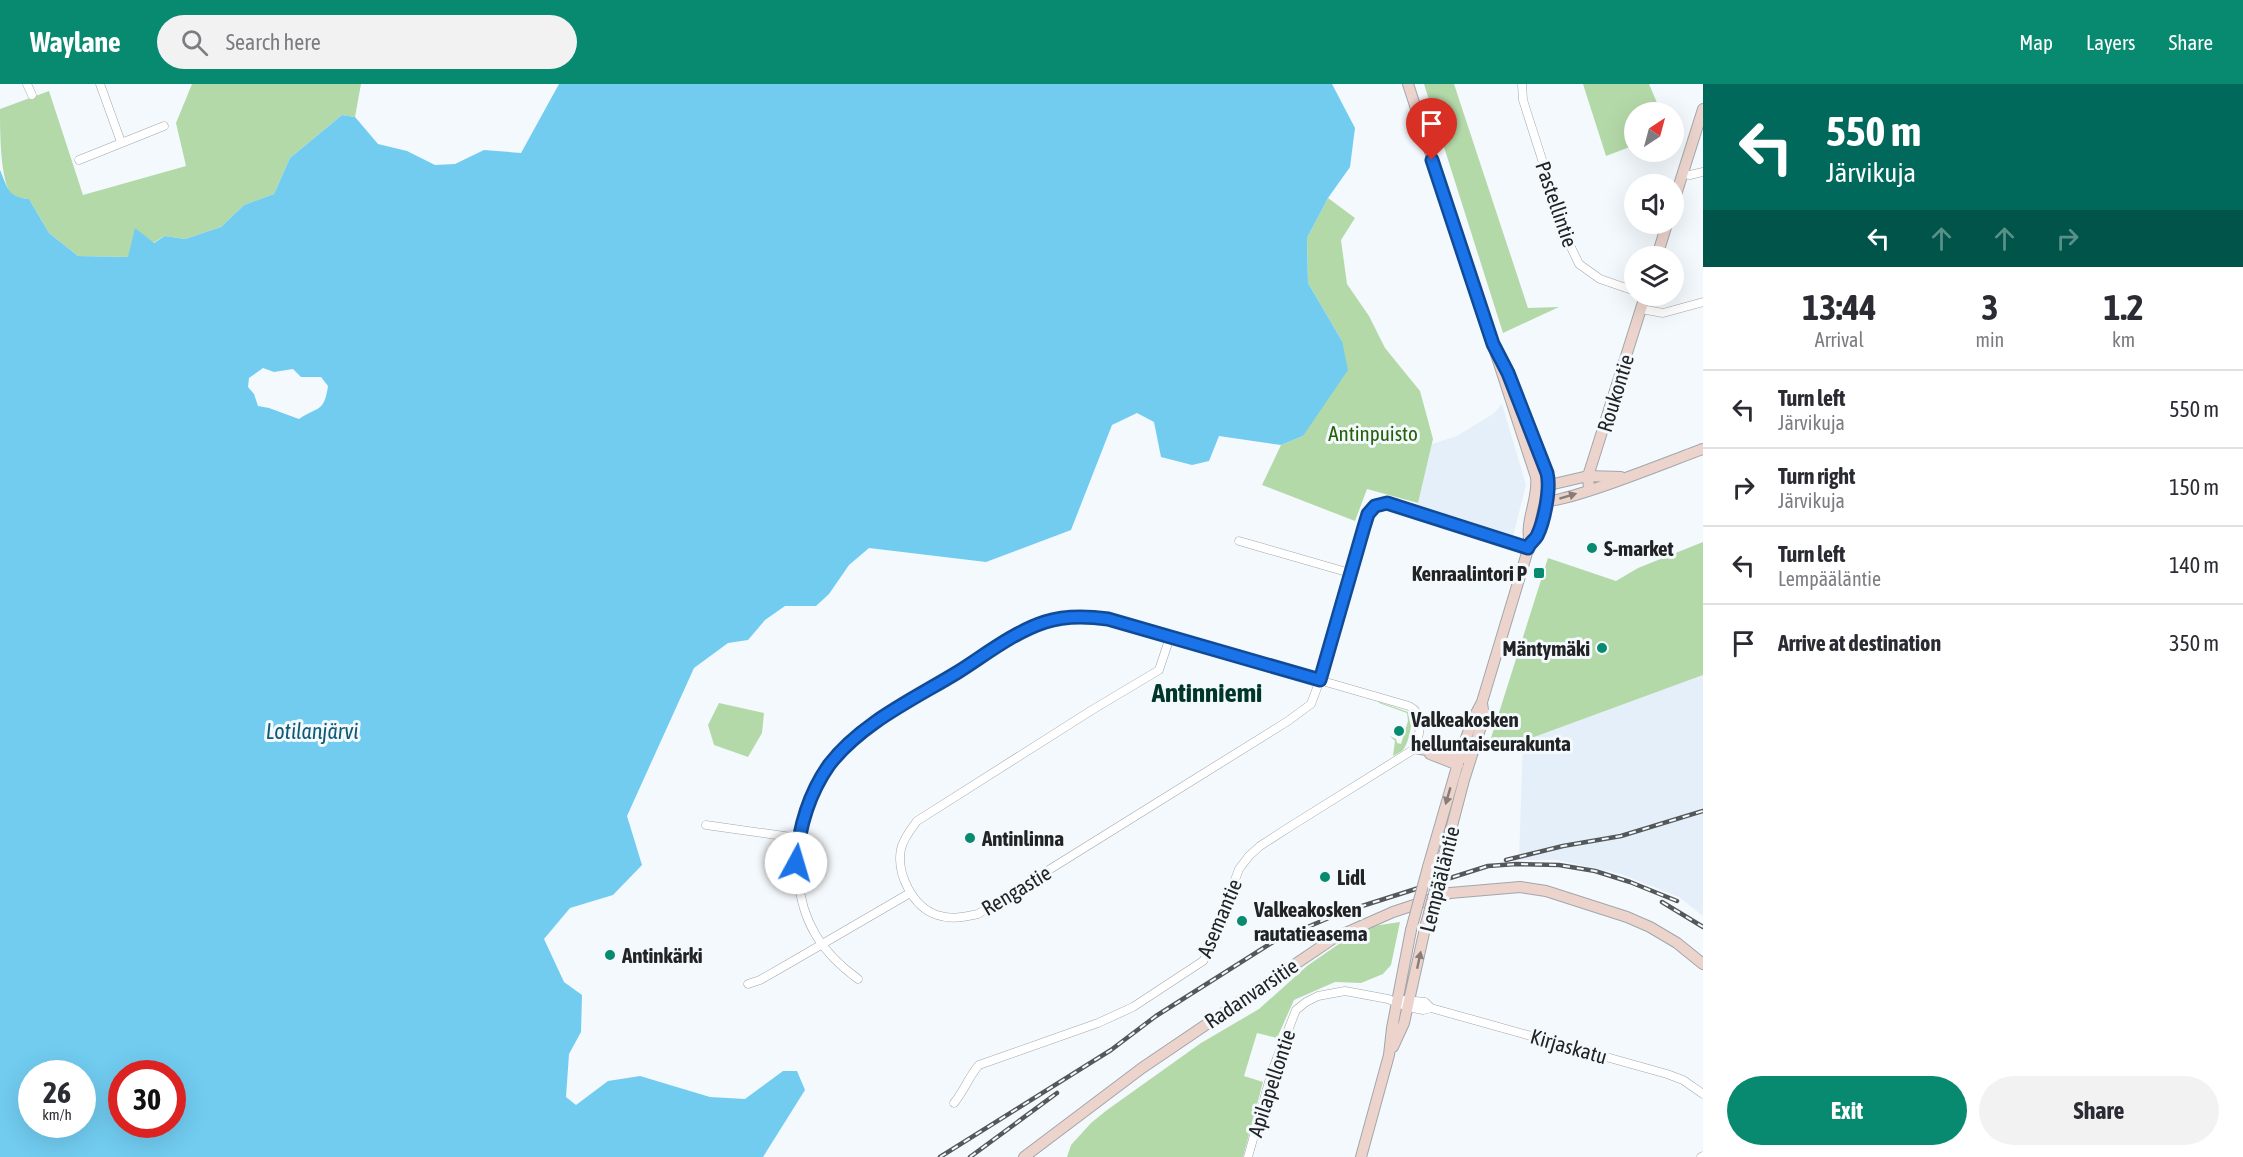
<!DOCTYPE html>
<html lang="en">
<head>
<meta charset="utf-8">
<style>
  :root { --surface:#fff; --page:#f2f2f3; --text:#2b2b33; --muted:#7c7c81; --line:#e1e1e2; --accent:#078a6f }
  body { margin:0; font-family:"Asap Condensed",sans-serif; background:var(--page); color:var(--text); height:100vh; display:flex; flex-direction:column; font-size:22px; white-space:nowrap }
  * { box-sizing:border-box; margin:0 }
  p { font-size:20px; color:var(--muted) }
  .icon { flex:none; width:33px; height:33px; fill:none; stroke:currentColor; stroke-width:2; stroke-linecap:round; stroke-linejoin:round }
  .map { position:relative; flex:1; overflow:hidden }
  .details { display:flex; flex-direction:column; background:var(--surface); width:540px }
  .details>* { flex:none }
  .top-card { background:#00695c; color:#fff; overflow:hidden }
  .needle { width:39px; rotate:36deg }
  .buttons { position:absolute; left:1624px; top:18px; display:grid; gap:12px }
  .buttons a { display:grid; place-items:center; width:60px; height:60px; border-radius:50%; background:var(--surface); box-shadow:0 6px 24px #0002; font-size:30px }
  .speed { position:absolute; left:18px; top:976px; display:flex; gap:12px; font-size:30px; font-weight:700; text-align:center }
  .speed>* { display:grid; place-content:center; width:78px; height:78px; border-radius:50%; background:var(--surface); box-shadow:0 6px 24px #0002; line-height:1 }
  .speed small { font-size:15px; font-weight:400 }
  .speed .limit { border:9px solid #d22; background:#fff; color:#111 }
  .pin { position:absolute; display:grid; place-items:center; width:51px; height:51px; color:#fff; margin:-62px -26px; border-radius:50% 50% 50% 0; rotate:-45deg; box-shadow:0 0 6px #0007 }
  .pin .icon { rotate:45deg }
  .me { position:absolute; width:66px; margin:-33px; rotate:6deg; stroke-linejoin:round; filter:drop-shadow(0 0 4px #0008) }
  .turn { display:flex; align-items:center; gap:21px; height:126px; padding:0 24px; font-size:27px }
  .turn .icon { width:78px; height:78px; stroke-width:2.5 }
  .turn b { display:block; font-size:42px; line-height:51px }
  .lanes { display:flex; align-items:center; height:57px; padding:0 24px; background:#0003; justify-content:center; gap:30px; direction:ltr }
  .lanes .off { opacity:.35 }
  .eta { display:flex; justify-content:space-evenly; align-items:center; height:102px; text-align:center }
  .eta b { font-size:36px; font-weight:700; line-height:42px }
  .primary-button { display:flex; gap:12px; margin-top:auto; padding:12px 24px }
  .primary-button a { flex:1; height:69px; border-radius:36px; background:var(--accent); color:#fff; font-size:24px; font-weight:700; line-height:69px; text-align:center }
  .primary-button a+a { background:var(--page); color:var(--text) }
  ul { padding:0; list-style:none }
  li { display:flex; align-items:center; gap:18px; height:78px; padding:0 24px; border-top:2px solid var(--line) }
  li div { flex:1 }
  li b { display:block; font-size:22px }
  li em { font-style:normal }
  header { display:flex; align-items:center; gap:36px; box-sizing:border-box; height:84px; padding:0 30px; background:var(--accent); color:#fff }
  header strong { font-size:28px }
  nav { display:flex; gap:33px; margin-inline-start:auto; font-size:21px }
  .search { width:420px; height:54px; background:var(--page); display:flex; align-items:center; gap:15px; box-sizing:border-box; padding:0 21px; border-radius:33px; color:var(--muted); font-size:22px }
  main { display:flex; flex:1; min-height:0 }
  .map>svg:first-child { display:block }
  .built { fill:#e4eff9 }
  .green { fill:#b4d9a8 }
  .water { fill:#71ccf0; fill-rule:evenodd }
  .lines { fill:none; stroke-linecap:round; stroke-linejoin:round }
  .street-casing { stroke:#a2a6aa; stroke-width:9 }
  .secondary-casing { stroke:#a2a6aa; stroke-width:12 }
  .street { stroke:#fff; stroke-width:8 }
  .secondary { stroke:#ecd4cc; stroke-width:10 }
  .rail-casing { stroke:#55585a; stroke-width:4.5 }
  .rail { stroke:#f4f9fd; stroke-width:2; stroke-dasharray:7; stroke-linecap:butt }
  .secondary-bridge-casing { stroke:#a2a6aa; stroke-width:12; stroke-linecap:butt }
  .secondary-bridge { stroke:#ecd4cc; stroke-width:10 }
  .oneway { fill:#867c78 }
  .route-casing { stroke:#114b97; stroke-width:15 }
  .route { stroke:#1a73e8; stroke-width:10 }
  .poi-dot { fill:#078a6f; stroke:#f4f9fd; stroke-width:2 }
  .labels { text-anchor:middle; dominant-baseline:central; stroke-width:6; stroke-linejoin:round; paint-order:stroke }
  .street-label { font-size:21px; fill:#212324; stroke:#f4f9fd }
  .park-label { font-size:21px; fill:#276208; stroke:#f4f9fd }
  .poi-label { font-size:21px; font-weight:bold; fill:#212324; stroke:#f4f9fd; text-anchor:start }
  .water-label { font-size:22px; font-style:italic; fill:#0f5a73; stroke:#f4f9fd }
  .district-label { font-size:27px; font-weight:bold; fill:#00372a; stroke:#f4f9fd }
</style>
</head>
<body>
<header>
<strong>Waylane</strong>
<div class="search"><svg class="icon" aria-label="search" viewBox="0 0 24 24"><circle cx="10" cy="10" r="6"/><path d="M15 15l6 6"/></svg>Search here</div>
<nav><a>Map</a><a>Layers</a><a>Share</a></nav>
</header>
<main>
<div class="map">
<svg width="1703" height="1073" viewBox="0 0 1703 1073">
  <rect width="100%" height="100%" fill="#f4f9fd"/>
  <path class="built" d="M1502 320 1526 401 1513 453 1417 422 1432 360 1457 352 1493 330Z
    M1703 591V832L1679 813 1621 790 1557 776H1519L1523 657Z"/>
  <path class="green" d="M192 0H361L355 33 342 31 290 74 274 110 244 121 221 143 185 155 165 152 129 173 78 172 49 149 29 115C23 114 16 114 11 110 0 95 0 46 0 25L49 7 83 111 186 82 176 39Z
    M1424 0H1454L1528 224 1559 223 1503 249Z
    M1583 0H1649L1660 26 1659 28H1635V61L1606 72Z
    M1328 114 1355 134 1341 156 1347 200 1369 232 1385 264 1420 307 1433 355 1418 419 1367 405 1355 437 1262 401 1281 361 1303 352 1342 257 1308 199 1307 154Z
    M1703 458V591L1523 657H1490L1548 474 1616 497 1638 484Z
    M1379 618 1411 629C1413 638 1409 660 1402 667 1399 669 1396 670 1393 672L1395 657 1390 652 1396 655 1397 659 1401 660 1408 637 1407 629 1379 619Z
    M719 619 764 629 762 649 748 673 714 661 708 641Z
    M1400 838 1391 881 1383 890 1361 899 1335 898 1294 916 1277 954 1257 949 1244 992 1263 998 1243 1073H1067L1071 1061 1091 1039 1107 1026 1201 959 1259 925 1307 882 1346 855 1373 842Z"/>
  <path class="water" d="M559 0H1332L1355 44 1350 83 1328 114 1307 154 1308 199 1342 257 1348 286 1303 352 1281 361 1219 352 1209 377 1192 381 1161 373 1154 338 1137 329 1112 341 1071 446 986 478 869 464 849 481 829 510 816 522H785L765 536 748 556 728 559 694 584 627 732 642 781 613 811 570 824 544 855 564 898 582 911 581 948 569 970 566 1013 576 1021 608 997 640 992 710 1013 745 1015 783 987H797L805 1006 763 1073H0V86C8 104 7 113 29 115L49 149 78 172 128 173 135 144 154 159 165 152 185 155 221 143 244 121 274 110 290 74 342 31 355 33 378 60 407 67 435 81 455 80 484 66 521 69ZM263 284 274 288 293 285 301 293H321L328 302C324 329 318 322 299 335L269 324 258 322 254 310 248 303 249 294ZM32 990H82V1041H32ZM122 990H172V1041H122Z"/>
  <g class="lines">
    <g class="street-casing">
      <path id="street" d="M27 0 32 11
        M100 0 121 58
        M1522 0 1523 16 1568 157 1579 180 1600 195 1635 207
        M79 76 164 42
        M1683 90 1690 91 1703 88
        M1641 225 1663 229 1703 218
        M1239 457 1350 489
        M1170 553 1159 586 1092 626 917 737C911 745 903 755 901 765 896 790 913 823 937 831 951 836 964 833 978 830L1288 637 1311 620 1320 596 1364 443 1368 430 1375 421 1387 419 1529 464
        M706 741 798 754
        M858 895C821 868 802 838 798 793 793 745 812 696 847 661 870 638 901 623 929 606 962 586 994 565 1026 546 1054 534 1078 531 1108 535L1409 622C1426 631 1419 648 1416 664L1291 742 1260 762 1249 772 1239 785 1208 869 1203 877 1133 923 1098 939 979 981C969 992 964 1007 954 1019
        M748 900 760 896 788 880 910 809
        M1405 916 1425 918 1431 924 1667 990 1683 996 1703 1010
        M1248 1073 1272 987 1296 926 1306 918 1318 912 1345 907 1388 915 1408 923 1423 926 1431 924
        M1701 1073 1703 1072"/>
    </g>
    <g class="secondary-casing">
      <path id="secondary" d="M1408 0 1536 393C1539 415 1524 438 1530 459L1482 618 1474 633 1463 662 1428 783
        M1674 117 1703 25
        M1657 172 1667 140
        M1506 285 1547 389C1551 406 1544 448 1530 459
        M1545 402 1588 392 1621 393
        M1589 406 1588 392 1645 212
        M1542 417C1561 422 1677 374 1703 365
        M1416 664 1465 674
        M1430 670 1458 681
        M1442 780 1464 696 1484 633 1482 619
        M1393 963 1404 939 1426 840
        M1024 1073 1142 984 1334 854 1393 828 1450 809 1520 803 1546 807 1627 833 1650 843 1677 859 1703 880
        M1361 1073 1389 971 1392 944 1411 846"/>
    </g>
    <use href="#street" class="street"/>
    <use href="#secondary" class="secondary"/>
    <g class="rail-casing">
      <path id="rail" d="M1506 776 1563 762 1621 752 1703 727
        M1662 818 1703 843
        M940 1073 1111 966 1156 932 1273 858 1340 829 1488 782 1516 780 1559 781 1595 787 1630 798 1677 817
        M970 1073 1057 1009"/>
    </g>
    <use href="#rail" class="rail"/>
    <g class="secondary-bridge-casing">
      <path id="secondary-bridge" d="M1426 840 1442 780
        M1411 846 1428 783"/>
    </g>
    <use href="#secondary-bridge" class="secondary-bridge"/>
  </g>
  <defs><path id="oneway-solid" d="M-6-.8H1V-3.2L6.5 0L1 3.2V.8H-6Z" transform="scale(1.5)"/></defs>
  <g class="oneway">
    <use href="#oneway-solid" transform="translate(1568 412) rotate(-17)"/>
    <use href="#oneway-solid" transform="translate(1448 712) rotate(106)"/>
    <use href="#oneway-solid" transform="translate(1419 876) rotate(-78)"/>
  </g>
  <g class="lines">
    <g class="route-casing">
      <path id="route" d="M796 779C799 743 808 711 829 681 861 639 914 615 958 588 985 571 1014 548 1045 538 1066 531 1087 532 1108 535L1320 596 1364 443 1368 430 1375 422 1387 419 1528 464C1530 458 1534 457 1537 452 1544 438 1551 405 1547 389L1508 289 1493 260 1432 76"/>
    </g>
    <use href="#route" class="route"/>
  </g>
  <g class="poi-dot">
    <circle cx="1592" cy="464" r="6"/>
    <rect x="1533" y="483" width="12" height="12" rx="3"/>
    <circle cx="1602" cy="564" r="6"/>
    <circle cx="1399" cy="647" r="6"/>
    <circle cx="970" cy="754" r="6"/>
    <circle cx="1325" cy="793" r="6"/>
    <circle cx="1242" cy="837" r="6"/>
    <circle cx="610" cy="871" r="6"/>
  </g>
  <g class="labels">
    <g class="street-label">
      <text transform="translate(1557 120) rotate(71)">Pastellintie</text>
      <text transform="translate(1615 309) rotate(-73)">Roukontie</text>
      <text transform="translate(1439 795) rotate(-76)">Lempääläntie</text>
      <text transform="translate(1016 806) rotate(-31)">Rengastie</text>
      <text transform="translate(1219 834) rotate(-67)">Asemantie</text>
      <text transform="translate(1251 909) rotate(-34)">Radanvarsitie</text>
      <text transform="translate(1569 962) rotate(16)">Kirjaskatu</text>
      <text transform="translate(1271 999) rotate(-72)">Apilapellontie</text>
    </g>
    <g class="park-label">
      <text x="1373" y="349">Antinpuisto</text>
    </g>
    <g class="poi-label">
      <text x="1604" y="464">S-market</text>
      <text x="1527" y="489" text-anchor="end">Kenraalintori P</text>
      <text x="1590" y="564" text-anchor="end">Mäntymäki</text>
      <text x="1411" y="635">Valkeakosken<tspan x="1411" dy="24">helluntaiseurakunta</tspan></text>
      <text x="982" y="754">Antinlinna</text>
      <text x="1337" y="793">Lidl</text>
      <text x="1254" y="825">Valkeakosken<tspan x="1254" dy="24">rautatieasema</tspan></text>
      <text x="622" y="871">Antinkärki</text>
    </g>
    <g class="water-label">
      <text x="312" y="647">Lotilanjärvi</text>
    </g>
    <g class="district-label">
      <text x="1207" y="608">Antinniemi</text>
    </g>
  </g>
</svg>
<div class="buttons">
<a><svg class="needle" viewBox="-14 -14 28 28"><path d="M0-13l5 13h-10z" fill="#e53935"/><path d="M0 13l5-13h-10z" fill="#7c7c81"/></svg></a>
<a><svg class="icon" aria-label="sound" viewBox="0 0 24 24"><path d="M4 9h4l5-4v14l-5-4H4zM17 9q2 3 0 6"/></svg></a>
<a><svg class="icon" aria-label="layers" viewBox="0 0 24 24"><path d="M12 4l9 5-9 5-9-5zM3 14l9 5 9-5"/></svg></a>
</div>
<div class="speed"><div>26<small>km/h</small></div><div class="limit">30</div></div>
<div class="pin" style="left:1432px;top:76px;background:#d93025"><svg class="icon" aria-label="arrive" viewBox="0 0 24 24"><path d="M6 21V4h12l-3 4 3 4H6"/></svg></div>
<svg class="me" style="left:796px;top:779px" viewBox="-20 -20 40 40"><circle r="19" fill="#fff"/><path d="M0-13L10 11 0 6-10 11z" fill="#1a73e8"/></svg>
</div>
<section class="details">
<div class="top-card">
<div class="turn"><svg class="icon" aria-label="left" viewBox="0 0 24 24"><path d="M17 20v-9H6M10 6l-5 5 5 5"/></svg><div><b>550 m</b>Järvikuja</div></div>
<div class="lanes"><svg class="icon" aria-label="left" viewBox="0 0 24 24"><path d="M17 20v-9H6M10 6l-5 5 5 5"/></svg><svg class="icon off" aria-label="ahead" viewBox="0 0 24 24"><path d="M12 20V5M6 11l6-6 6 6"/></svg><svg class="icon off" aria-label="ahead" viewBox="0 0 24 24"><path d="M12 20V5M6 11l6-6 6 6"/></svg><svg class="icon off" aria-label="right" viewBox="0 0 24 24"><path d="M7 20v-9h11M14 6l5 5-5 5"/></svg></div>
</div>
<div class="eta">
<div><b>13:44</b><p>Arrival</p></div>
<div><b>3</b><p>min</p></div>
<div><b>1.2</b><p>km</p></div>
</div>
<ul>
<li><svg class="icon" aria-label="left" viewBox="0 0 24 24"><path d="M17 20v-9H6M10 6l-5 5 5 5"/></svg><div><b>Turn left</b><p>Järvikuja</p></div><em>550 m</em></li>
<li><svg class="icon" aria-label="right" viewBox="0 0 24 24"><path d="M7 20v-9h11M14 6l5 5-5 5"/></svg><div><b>Turn right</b><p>Järvikuja</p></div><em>150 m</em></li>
<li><svg class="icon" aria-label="left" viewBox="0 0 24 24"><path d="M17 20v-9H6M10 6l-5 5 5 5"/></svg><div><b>Turn left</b><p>Lempääläntie</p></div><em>140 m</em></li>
<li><svg class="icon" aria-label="arrive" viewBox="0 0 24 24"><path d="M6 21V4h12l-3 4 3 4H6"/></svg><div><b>Arrive at destination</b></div><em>350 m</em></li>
</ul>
<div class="primary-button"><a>Exit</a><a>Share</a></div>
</section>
</main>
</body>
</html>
